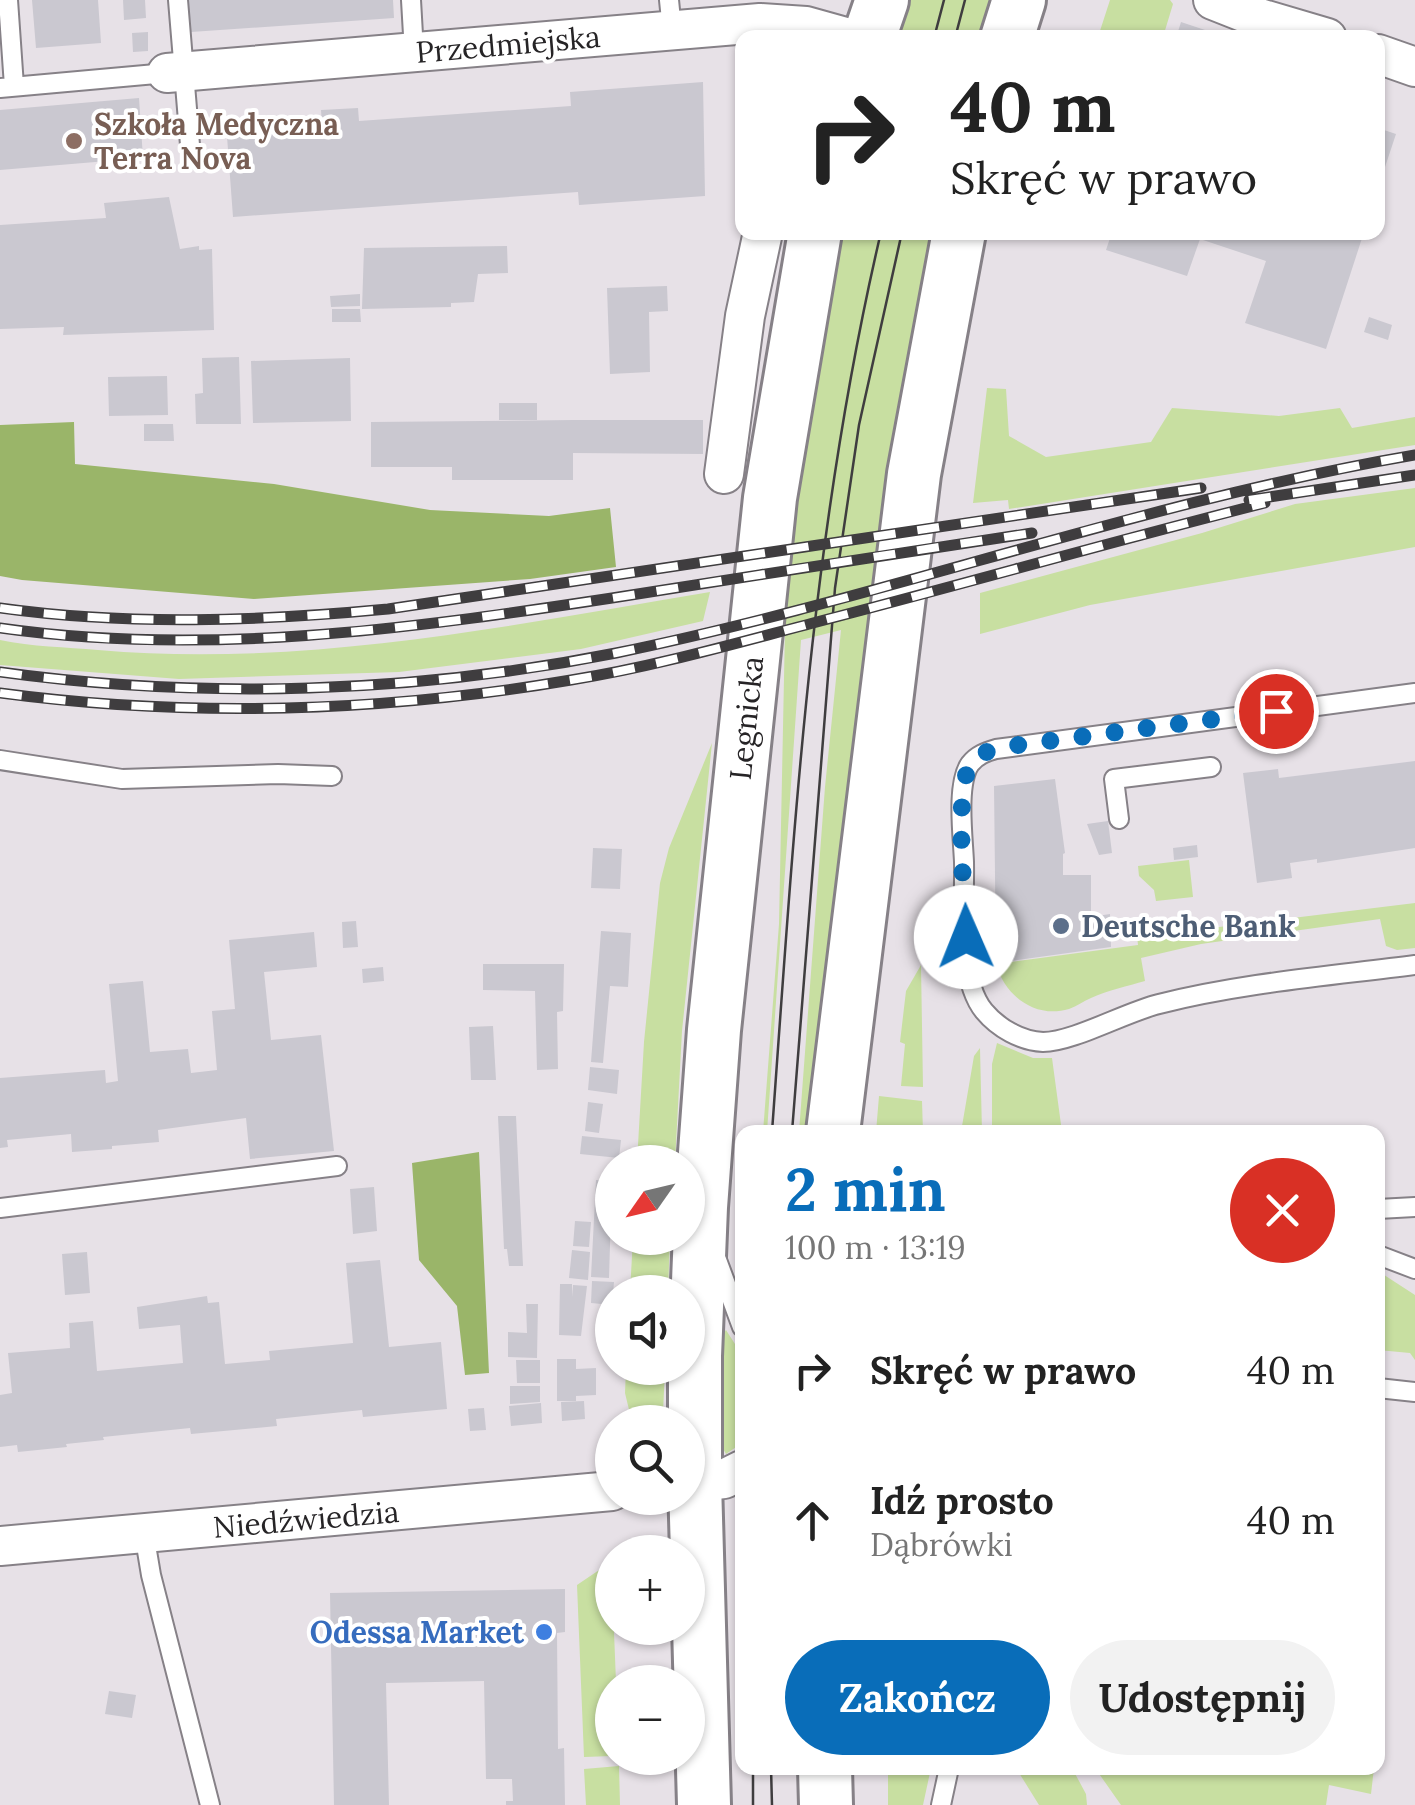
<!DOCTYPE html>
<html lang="pl">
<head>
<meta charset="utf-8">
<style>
  :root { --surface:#fff; --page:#f2f2f2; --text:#222; --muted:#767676; --accent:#096db9 }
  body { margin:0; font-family:Lora,serif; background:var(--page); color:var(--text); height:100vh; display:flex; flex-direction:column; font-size:38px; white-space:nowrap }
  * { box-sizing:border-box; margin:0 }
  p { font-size:32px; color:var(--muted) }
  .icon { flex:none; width:55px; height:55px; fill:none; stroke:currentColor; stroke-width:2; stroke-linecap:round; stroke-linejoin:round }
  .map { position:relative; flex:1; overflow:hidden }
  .side { position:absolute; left:735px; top:1125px; width:650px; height:650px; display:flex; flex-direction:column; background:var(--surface); border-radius:20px; box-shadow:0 2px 8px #0004 }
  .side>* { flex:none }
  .banner { position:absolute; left:735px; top:30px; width:650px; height:210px; border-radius:20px; box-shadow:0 2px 8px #0004; background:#fff; color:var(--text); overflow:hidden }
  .needle { width:65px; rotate:236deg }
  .tools { position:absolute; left:595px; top:1145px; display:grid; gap:20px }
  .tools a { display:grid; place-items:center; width:110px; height:110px; border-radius:50%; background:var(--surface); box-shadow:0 2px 8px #0004; font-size:50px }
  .pin { position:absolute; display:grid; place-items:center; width:85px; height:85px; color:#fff; margin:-42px; border:5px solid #fff; border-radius:50%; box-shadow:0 2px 10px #0007 }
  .me { position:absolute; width:110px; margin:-55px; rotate:359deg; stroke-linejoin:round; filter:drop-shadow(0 0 8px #0008) }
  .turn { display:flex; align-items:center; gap:35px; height:210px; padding:0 50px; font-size:45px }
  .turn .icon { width:130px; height:130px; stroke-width:2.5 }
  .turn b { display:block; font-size:70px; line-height:85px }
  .round { display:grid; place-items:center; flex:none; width:105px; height:105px; border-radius:52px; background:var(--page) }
  .headline { display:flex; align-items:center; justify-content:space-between; height:170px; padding:0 50px }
  h1 { font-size:60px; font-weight:700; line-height:75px; color:var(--accent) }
  .action { display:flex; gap:20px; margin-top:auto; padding:20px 50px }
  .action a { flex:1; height:115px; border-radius:60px; background:var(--accent); color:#fff; font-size:40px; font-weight:700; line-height:115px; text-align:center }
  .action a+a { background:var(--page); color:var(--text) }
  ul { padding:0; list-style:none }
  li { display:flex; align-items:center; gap:30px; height:150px; padding:0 50px }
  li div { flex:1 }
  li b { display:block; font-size:38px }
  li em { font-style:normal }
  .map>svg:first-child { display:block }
  .green { fill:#c8dfa1 }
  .forest { fill:#9ab569 }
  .building { fill:#cac8d0 }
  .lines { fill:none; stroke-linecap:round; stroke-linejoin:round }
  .lane-casing { stroke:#868187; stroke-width:22 }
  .street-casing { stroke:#868187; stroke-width:42 }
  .secondary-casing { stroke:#868187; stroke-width:58 }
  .lane { stroke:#fff; stroke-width:18 }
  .street { stroke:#fff; stroke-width:38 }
  .secondary { stroke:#fff; stroke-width:52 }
  .tram { stroke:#3f3d3f; stroke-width:2.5 }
  .rail-casing { stroke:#3f3d3f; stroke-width:11 }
  .rail { stroke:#fff; stroke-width:8; stroke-dasharray:22; stroke-linecap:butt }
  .route { stroke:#096db9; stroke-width:18; stroke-dasharray:0 32.4 }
  .education-dot { fill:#8d6e63; stroke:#fff; stroke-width:4 }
  .service-dot { fill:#5c6f8a; stroke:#fff; stroke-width:4 }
  .shop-dot { fill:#3f7fe0; stroke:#fff; stroke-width:4 }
  .labels { text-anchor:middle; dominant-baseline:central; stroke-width:8; stroke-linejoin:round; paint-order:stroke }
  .street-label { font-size:30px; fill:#262426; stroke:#fff }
  .education-label { font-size:30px; font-weight:bold; fill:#785e54; stroke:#fff; text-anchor:start }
  .service-label { font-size:30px; font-weight:bold; fill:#4e5e75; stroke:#fff; text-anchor:start }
  .shop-label { font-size:30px; font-weight:bold; fill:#366cbe; stroke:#fff; text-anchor:end }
</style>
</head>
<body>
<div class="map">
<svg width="1415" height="1805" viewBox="0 0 1415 1805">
  <rect width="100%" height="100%" fill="#e7e1e7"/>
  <path class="green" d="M907 0H994L984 37 894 38Z
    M1110 0H1170L1173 4 1163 37H1098Z
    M841 233H935L914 328 884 521 808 1132H799L825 787 841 630 801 640 767 1132H763L779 924 786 580 810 387Z
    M987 388 1006 389 1009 436 1046 457 1151 442 1172 408 1279 416 1340 408 1352 428 1415 417V445L1009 509 1008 500 973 503Z
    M1415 488V547L1090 605 980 634V593L1202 533 1295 504Z
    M710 592 703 621 581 649 399 672 179 679 0 665V640C32 647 66 647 98 650 303 668 508 626 710 592Z
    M712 743 682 1031 675 1162H637L644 1042 660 883 669 848Z
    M1189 860 1193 897 1156 901 1154 890 1139 876 1138 866Z
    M1415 903V948L1397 950 1386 946 1380 919 1201 944 1141 958 1145 981C1128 986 1108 990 1091 998 1084 1001 1077 1006 1069 1009 1035 1019 1005 996 996 964L1138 945 1137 935 1146 936Z
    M921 965 923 1087 901 1086 905 1044 900 1042 906 991Z
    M997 1043 1033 1058H1052L1062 1132H992V1064Z
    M980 1048 982 1132H961L974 1056Z
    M879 1096 922 1101 923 1132H876Z
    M633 1238H670L668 1292H630Z
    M1378 1271 1415 1295V1360L1410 1353 1378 1350Z
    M726 1330 742 1355V1443L726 1454 721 1445 723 1334Z
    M626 1368H665L663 1413 660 1422H632L625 1393Z
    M608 1564 612 1582 616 1682H612V1756L584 1757 577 1585Z
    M619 1766 620 1805H586L584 1769Z
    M888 1768H931L923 1805H888Z
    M1016 1768H1072L1086 1794 1087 1805H1039Z
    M1095 1768H1374L1371 1794 1329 1785 1326 1805H1121Z"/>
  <path class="forest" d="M74 422 75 464 274 484 430 510 549 516 610 508 616 567 530 579 254 599 22 580 0 576V425Z
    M479 1152 489 1373 465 1375 457 1306 419 1260 412 1163Z"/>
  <path class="building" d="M32 0H98L101 43 36 48Z
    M123 0H145L146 18 124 20Z
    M188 0H393L394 18 191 32Z
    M1181 22 1226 37V38H1176Z
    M148 32V51L133 52 132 33Z
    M703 82 705 196 579 205 578 192 233 217 226 123 264 120 265 128 322 124 321 110 358 108 359 121 571 106 570 92Z
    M139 98 143 158 0 170V110Z
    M1378 128 1396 134 1378 188Z
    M169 197 180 249 199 246V250L212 249 214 330 63 335 64 327 0 329V225L106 218 104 203Z
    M1112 232H1364L1326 349 1245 323 1266 261 1200 239 1187 276 1106 250Z
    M507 246 508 273 478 274 474 302 451 303V307L362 309 364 248Z
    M667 286 668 311 649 312 650 372 610 374 607 288Z
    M360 294V306L331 307 330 296Z
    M332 309H360L361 322H332Z
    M1369 317 1392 325 1388 340 1364 332Z
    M239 357 241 424H196L195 394 203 393 202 358Z
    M350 358 351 421 253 423 251 361Z
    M167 376 168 415 109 416 108 377Z
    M499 403H537V420H499Z
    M574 420H703V454L573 453V480H452V467H371V422Z
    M144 424H173L174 441H144Z
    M1415 761V848L1317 863V859L1290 863 1292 878 1257 883 1243 773 1278 769 1279 778Z
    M1055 779 1065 853 1063 854V875H1091V917L1110 914 1111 947 996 963 994 786Z
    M1108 821 1112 853 1099 855 1087 824Z
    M1197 845 1198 857 1174 860 1173 848Z
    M593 848 622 849 620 889 591 888Z
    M356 921 358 947 343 948 342 922Z
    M601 931 631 933 628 987 610 986 603 1063 591 1062Z
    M314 932 317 967 264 972 271 1040 321 1035 334 1151 250 1159 246 1118 158 1130 159 1142 112 1146V1149L72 1152 71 1134 7 1140 8 1147 0 1148V1078L105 1070 106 1083 118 1081 109 984 143 981 150 1052 188 1049 191 1073 217 1070 212 1011 235 1009 229 940Z
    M483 964H564L563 1011 557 1012 558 1069 537 1070 535 991 483 990Z
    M383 967 384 981 363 983 362 969Z
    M493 1026 496 1080H471L469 1027Z
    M590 1067 619 1070 617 1094 588 1090Z
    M588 1102 603 1104 599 1133 585 1131Z
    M498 1116H516L523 1266H509L507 1249H504Z
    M582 1136 621 1140 619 1158 580 1154Z
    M596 1180 612 1181 609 1278 591 1277Z
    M374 1187 377 1231 353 1234 350 1189Z
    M575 1221 591 1222 589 1247 573 1246Z
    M572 1250 590 1252 588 1280 569 1278Z
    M87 1252 90 1293 65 1295 62 1254Z
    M380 1260 389 1347 441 1342 447 1409 363 1417 362 1410 276 1419 277 1426 191 1434 190 1428 103 1437 104 1440 66 1444 67 1447 18 1452 17 1445 0 1447V1395L12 1393 8 1353 70 1348 69 1323 93 1321 97 1371 183 1363 180 1325 139 1329 137 1307 207 1296 208 1303 219 1302 225 1364 270 1360 269 1351 353 1343 346 1263Z
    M592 1281 614 1282 612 1305 591 1303Z
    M560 1284H572V1297L573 1285 587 1286 581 1336 559 1335Z
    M526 1304H538L537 1358 508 1357V1332L527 1333Z
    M557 1359H576V1369L596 1368V1395L576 1396V1401H557Z
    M516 1360H540V1383H517Z
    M510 1386H540V1402L510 1404Z
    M584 1401 585 1419 562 1421 561 1402Z
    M541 1403 542 1423 511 1426 509 1406Z
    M484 1408 486 1430 470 1431 468 1409Z
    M565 1589V1632L557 1633 558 1749 564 1748 565 1805H506V1801H513L512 1779H486L484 1681 386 1683 389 1805H334L330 1593Z
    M109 1691 136 1695 132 1718 105 1714Z"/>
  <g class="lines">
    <g class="lane-casing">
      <path id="lane" d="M8 0 14 86
        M178 0 190 145
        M411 0 414 52
        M669 0 672 30
        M0 88 167 73
        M1415 693 996 749C986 752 977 755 970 764 956 784 963 837 964 862 965 903 957 978 984 1011 998 1028 1021 1041 1043 1042 1073 1042 1126 1012 1159 1004 1242 983 1330 976 1415 965
        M0 760 122 779 278 774 332 776
        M1119 819 1114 779 1211 767
        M0 1208 337 1166
        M1378 1209 1415 1207
        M1378 1255 1415 1269
        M717 1260 742 1327
        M1378 1388 1415 1392
        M144 1533 151 1575 210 1805
        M941 1805 949 1768"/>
    </g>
    <g class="street-casing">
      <path id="street" d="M1213 0 1256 17 1327 38
        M1378 54 1415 67
        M167 73 760 23 806 26 849 38
        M724 474 745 316 763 232
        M688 1483 724 1479 742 1470
        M0 1546 612 1491"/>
    </g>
    <g class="secondary-casing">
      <path id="secondary" d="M869 38 882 0
        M1007 38 1019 0
        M833 1132 914 474 959 232
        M825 1768 826 1805
        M704 1805 695 1482V1356L701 1207 714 1030 770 498 815 232"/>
    </g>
    <use href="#lane" class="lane"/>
    <use href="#street" class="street"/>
    <use href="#secondary" class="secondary"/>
    <path class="tram" d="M934 38 944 0
      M955 38 965 0
      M772 1132C794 829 811 530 881 232
      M792 1132 835 588 859 425 902 232
      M771 1768 772 1805
      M753 1805V1768"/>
    <g class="rail-casing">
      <path id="rail" d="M1249 500 1415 475
        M0 608C130 626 258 621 388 609L1201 488
        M0 628C205 657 408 629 612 598 752 576 891 554 1032 533
        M0 672C204 700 415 693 616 653 885 598 1144 501 1415 455
        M0 693C190 718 383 712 571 680 653 667 733 644 813 623 964 584 1114 541 1265 503"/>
    </g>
    <use href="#rail" class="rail"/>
  </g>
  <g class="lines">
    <path class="route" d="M966 937C965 904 954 789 970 766 977 754 990 750 1003 747L1276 711"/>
  </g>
  <circle class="education-dot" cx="74" cy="141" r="10"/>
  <circle class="service-dot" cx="1061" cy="926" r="10"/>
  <circle class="shop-dot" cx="544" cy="1632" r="10"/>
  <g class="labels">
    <g class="street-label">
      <text transform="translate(508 44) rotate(-5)">Przedmiejska</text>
      <text transform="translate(746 718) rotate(-84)">Legnicka</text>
      <text transform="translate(306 1519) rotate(-5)">Niedźwiedzia</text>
    </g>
    <g class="education-label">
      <text x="94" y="124">Szkoła Medyczna<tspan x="94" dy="34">Terra Nova</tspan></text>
    </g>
    <g class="service-label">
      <text x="1081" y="926">Deutsche Bank</text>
    </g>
    <g class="shop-label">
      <text x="524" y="1632">Odessa Market</text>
    </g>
  </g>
</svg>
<div class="tools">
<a><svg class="needle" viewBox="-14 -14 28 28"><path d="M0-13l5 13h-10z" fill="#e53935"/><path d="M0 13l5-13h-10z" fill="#767676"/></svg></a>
<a><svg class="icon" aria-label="sound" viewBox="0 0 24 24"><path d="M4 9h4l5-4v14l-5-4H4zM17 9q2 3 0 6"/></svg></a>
<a><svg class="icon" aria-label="search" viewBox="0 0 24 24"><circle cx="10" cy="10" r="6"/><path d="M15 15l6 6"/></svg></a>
<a>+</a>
<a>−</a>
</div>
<div class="pin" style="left:1276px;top:711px;background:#d93025"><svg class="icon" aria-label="arrive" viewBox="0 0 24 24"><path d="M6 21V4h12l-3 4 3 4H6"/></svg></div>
<svg class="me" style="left:966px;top:937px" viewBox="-20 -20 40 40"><circle r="19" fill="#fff"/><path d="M0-13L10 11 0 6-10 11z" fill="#096db9"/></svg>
<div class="banner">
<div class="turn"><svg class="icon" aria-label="right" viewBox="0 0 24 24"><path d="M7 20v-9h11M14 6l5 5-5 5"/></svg><div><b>40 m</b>Skręć w prawo</div></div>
</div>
<section class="side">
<div class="headline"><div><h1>2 min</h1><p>100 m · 13:19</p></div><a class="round" style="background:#d93025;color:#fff"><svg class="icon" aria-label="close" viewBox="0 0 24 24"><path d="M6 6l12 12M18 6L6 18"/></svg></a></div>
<ul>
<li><svg class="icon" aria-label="right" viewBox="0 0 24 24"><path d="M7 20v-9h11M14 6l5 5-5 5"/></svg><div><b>Skręć w prawo</b></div><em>40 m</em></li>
<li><svg class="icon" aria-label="ahead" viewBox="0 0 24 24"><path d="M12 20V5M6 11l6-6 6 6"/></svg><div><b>Idź prosto</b><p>Dąbrówki</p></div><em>40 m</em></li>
</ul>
<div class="action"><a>Zakończ</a><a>Udostępnij</a></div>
</section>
</div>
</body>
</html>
